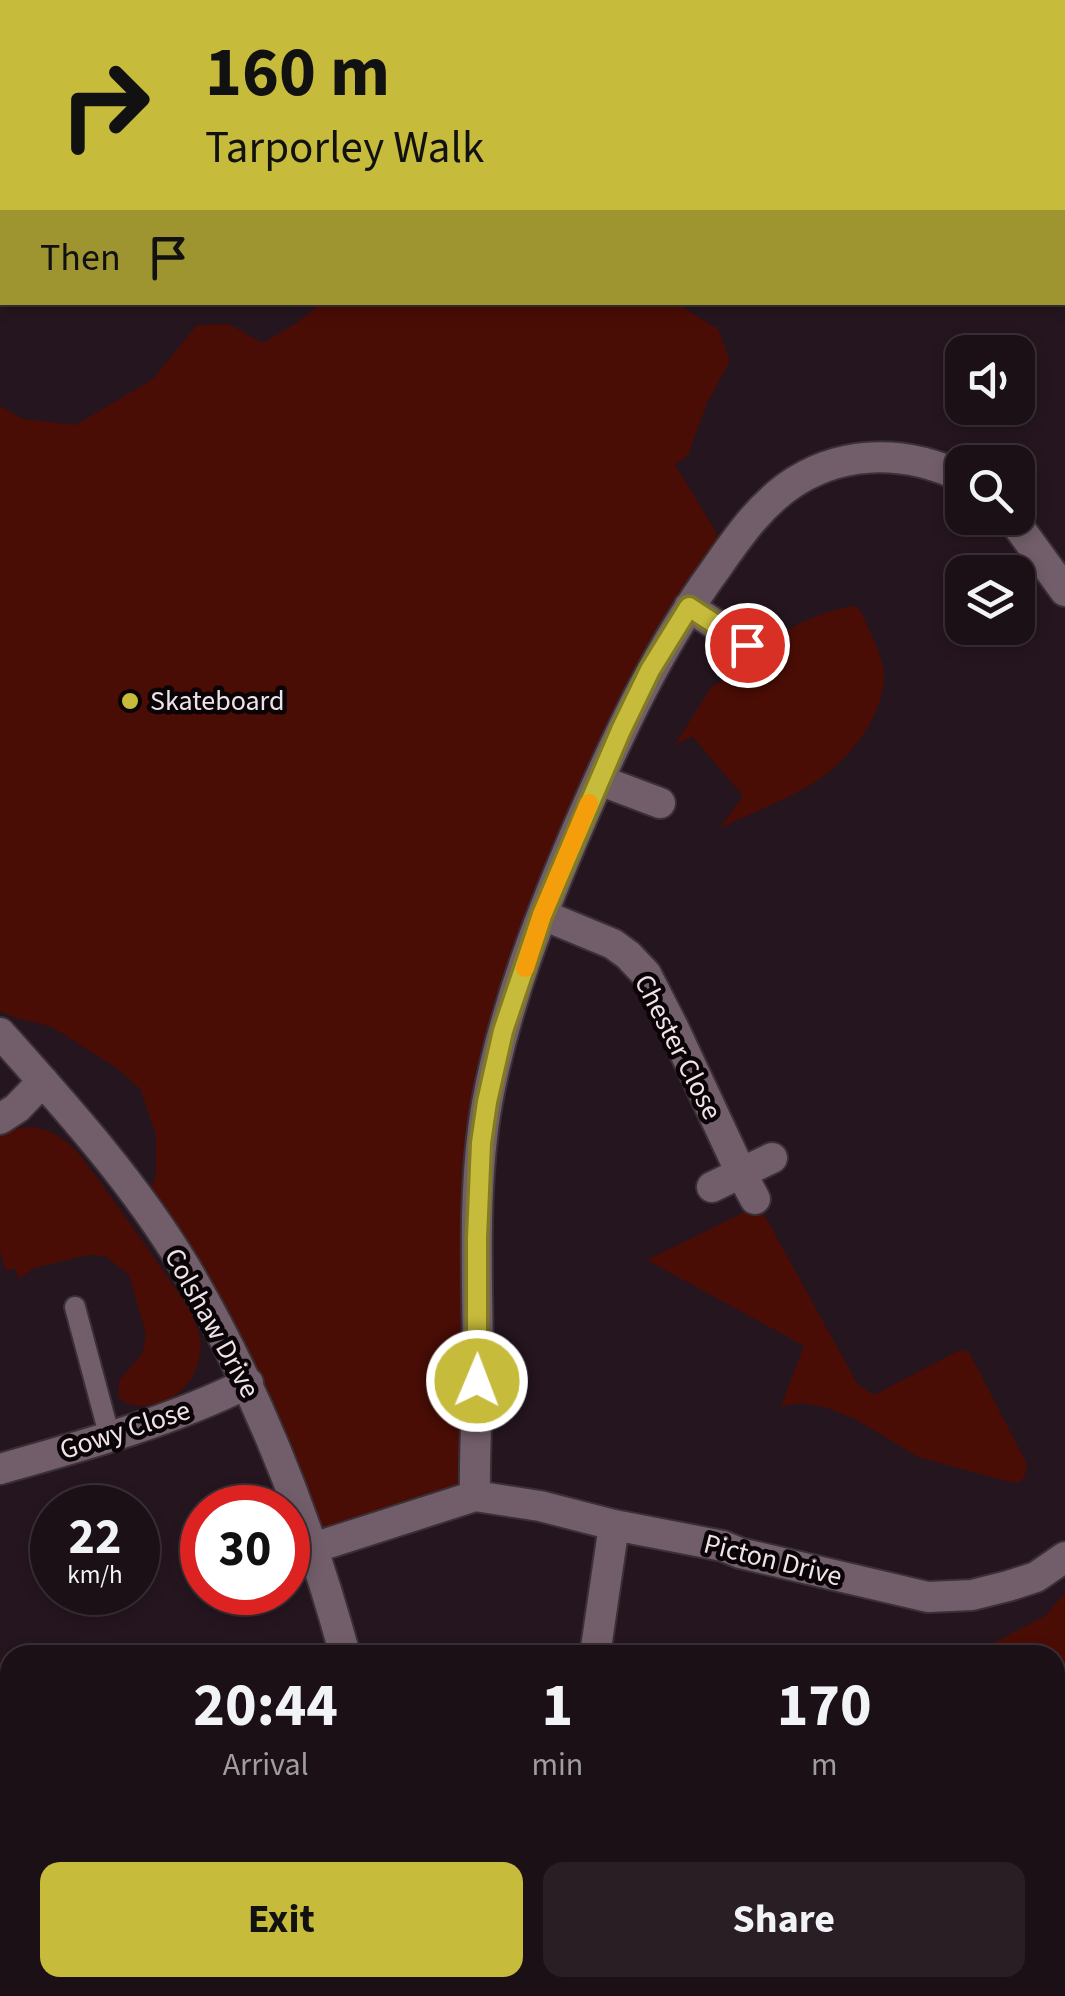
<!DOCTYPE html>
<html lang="en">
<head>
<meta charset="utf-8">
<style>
  :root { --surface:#1c1017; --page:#291e24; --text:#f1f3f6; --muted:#a09da1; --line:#3a3036; --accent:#c7bb3c }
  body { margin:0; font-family:"Source Sans 3",sans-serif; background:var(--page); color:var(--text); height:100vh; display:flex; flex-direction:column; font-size:38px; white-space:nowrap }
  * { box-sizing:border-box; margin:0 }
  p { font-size:32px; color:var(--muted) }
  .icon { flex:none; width:55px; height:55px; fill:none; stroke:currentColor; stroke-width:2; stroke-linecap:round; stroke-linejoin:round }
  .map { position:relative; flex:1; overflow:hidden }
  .details { position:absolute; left:0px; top:1645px; width:1065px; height:352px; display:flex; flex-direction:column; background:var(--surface); border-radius:30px 30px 0 0; box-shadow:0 5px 15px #0003,0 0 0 2px var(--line) }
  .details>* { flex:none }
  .banner { position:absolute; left:0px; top:0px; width:1065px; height:305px; box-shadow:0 5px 15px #0003,0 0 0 2px var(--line); background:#c7bb3c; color:#111; overflow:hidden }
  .tools { position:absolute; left:945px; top:335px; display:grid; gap:20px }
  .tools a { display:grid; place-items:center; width:90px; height:90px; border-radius:20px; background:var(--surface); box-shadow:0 5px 15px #0003,0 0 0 2px var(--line); font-size:50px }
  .speed { position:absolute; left:30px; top:1485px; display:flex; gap:20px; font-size:50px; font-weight:700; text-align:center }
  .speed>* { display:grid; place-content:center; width:130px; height:130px; border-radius:50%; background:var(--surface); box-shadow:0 5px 15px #0003,0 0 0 2px var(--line); line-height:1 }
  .speed small { font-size:25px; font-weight:400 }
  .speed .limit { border:15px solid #d22; background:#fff; color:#111 }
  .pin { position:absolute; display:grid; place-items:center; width:85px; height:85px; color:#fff; margin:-42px; border:5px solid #fff; border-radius:50%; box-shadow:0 2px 10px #0007 }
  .me { position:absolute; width:110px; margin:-55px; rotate:1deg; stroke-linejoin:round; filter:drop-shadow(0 0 8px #0008) }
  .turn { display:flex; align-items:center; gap:35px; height:210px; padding:0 40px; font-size:45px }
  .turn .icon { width:130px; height:130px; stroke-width:2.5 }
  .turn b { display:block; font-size:70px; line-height:85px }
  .then { display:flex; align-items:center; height:95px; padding:0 40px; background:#0003; gap:20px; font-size:38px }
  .eta { display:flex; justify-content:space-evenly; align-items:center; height:170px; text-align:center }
  .eta b { font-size:60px; font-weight:700; line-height:70px }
  .action { display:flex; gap:20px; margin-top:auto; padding:20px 40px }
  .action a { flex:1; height:115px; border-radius:20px; background:var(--accent); color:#111; font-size:40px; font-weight:700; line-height:115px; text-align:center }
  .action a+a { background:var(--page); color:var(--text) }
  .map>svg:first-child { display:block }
  .green { fill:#4a0d05 }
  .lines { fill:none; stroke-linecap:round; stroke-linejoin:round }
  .service-casing { stroke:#3a3036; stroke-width:24 }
  .pedestrian-casing { stroke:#3a3036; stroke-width:34 }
  .minor-casing { stroke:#3a3036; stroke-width:34 }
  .secondary-casing { stroke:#3a3036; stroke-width:34 }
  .trunk-casing { stroke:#3a3036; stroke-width:34 }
  .service { stroke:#725e6a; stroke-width:20 }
  .pedestrian { stroke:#725e6a; stroke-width:30 }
  .minor { stroke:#725e6a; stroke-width:30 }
  .secondary { stroke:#725e6a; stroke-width:30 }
  .trunk { stroke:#b870cb; stroke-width:30 }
  .route-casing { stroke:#817a27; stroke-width:25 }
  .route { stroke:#c7bb3c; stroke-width:18 }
  .slow { stroke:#f59e0b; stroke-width:18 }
  .poi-dot { fill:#c7bb3c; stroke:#0a0407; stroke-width:4 }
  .labels { text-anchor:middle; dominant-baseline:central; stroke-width:9; stroke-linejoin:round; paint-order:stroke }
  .poi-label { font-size:28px; fill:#eee3e9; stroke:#0a0407; text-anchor:start }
  .street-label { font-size:28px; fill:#eee3e9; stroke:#0a0407 }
</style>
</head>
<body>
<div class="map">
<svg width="1065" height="1996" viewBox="0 0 1065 1996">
  <rect width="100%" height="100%" fill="#25151f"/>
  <path class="green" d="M747 0H970V2H745Z
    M322 303H676L718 329 730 361 707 403 688 455 675 465 715 530 725 556 650 670 487 1102 475 1496 313 1548 142 1206 156 1177V1135L141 1090 118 1069 52 1027 13 1017 0 1011V406L23 419 76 425 153 379 197 325 228 324 263 343 295 324Z
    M855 606 861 611C868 629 885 659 884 677 882 720 847 762 812 784 784 801 750 814 720 828L743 796 692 736 674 746 712 686 731 676 748 677C765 664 767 654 779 638 792 623 835 608 855 606Z
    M34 1127C55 1132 65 1139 80 1155 108 1192 135 1230 161 1268 175 1288 193 1310 199 1334 206 1362 188 1394 162 1402 144 1407 134 1409 119 1398V1381L142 1354 146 1334 129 1275 105 1256 88 1255 34 1268 19 1279 15 1268 6 1271 0 1251V1136L16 1128Z
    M759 1205 858 1385 874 1395 960 1350 969 1352 1027 1464 1025 1476 1020 1482H1010L918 1457 855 1419 825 1407 800 1403 781 1406 804 1346 647 1260Z
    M1065 1593V1714L1055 1726V1655H943V1648L977 1652 1045 1616Z
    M0 1678 10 1696V1753L0 1757Z
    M1065 1938V1996H1025L1031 1988H1055V1952Z
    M805 1988H853L847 1996H799Z"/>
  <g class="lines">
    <g class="service-casing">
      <path id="service" d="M75 1307 110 1438"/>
    </g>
    <g class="pedestrian-casing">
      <path id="pedestrian" d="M741 1173 755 1199"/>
    </g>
    <g class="minor-casing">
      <path id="minor" d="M268 0V2
        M0 147 2 146
        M1012 518 1065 591
        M689 607 747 645
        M599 780 660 803
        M543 915 613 944 628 955 646 974 674 1029 741 1173
        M0 1033C66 1107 134 1182 185 1267 257 1389 308 1519 345 1655
        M0 1119 17 1108 43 1081
        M712 1187 772 1158
        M0 1469C85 1445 169 1422 248 1383
        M475 1496C474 1448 478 1401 478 1353 477 1272 473 1182 487 1103 505 1004 543 908 583 816 621 729 659 647 715 570 738 537 762 502 796 481 848 449 909 451 962 477
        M313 1548 475 1496 540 1506 614 1525 723 1546 740 1553 928 1597 972 1595 1008 1586 1036 1577 1065 1557
        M595 1655 614 1525
        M0 1913 10 1905
        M425 1988 427 1996"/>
    </g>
    <g class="secondary-casing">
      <path id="secondary" d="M1032 0 1035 2
        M1062 29 1065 31"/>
    </g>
    <g class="trunk-casing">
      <path id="trunk" d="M1055 1772 1065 1760
        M1055 1896 1065 1884
        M882 1996 887 1988
        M975 1996 982 1988"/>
    </g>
    <use href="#service" class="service"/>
    <use href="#pedestrian" class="pedestrian"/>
    <use href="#minor" class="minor"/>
    <use href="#secondary" class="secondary"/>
    <use href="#trunk" class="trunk"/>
  </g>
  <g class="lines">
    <g class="route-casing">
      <path id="route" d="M477 1381V1238L481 1143 487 1102 503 1031 542 915 621 730 650 670 689 607 747 645"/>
    </g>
    <use href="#route" class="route"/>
    <path class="slow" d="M525 968 542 915 589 803"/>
  </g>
  <circle class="poi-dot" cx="130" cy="701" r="10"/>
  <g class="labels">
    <g class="poi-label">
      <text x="150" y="701">Skateboard</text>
    </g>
    <g class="street-label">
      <text transform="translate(678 1047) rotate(63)">Chester Close</text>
      <text transform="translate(212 1323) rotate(61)">Colshaw Drive</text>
      <text transform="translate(125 1430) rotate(-18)">Gowy Close</text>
      <text transform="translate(773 1560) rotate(14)">Picton Drive</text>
    </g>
  </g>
</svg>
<div class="tools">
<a><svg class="icon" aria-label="sound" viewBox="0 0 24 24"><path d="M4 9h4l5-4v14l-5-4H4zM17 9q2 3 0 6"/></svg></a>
<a><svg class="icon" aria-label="search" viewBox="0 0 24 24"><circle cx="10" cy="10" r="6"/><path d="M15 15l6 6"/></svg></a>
<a><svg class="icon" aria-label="layers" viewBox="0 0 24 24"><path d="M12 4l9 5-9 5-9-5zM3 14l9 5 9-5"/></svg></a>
</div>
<div class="speed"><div>22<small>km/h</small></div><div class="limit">30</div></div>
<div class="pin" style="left:747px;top:645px;background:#d93025"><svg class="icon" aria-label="arrive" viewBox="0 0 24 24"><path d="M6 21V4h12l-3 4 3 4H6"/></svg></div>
<svg class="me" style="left:477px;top:1381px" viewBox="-20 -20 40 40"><circle r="17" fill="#c7bb3c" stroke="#fff" stroke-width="3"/><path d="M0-11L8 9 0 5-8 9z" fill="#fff"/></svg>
<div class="banner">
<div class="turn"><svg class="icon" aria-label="right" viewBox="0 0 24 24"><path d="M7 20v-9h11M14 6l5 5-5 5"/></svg><div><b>160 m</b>Tarporley Walk</div></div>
<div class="then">Then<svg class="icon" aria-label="arrive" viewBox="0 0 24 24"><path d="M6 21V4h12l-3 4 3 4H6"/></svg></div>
</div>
<section class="details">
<div class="eta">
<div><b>20:44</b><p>Arrival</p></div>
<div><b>1</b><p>min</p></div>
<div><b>170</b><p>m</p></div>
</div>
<div class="action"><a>Exit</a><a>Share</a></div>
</section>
</div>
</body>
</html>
